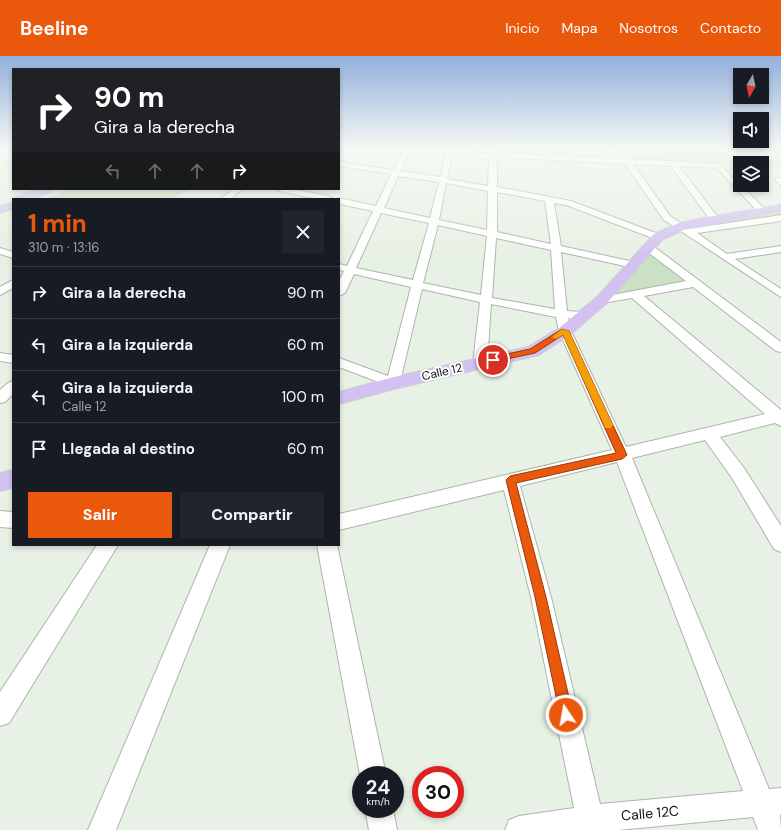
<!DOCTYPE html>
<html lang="es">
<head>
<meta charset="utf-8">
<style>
  :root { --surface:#171b24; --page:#20242c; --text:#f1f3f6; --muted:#9ea1a6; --line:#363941; --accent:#ea580c }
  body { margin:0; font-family:"DM Sans",sans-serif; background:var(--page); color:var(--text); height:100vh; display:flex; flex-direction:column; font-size:15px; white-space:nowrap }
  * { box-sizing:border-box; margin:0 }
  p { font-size:13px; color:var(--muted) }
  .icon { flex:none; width:22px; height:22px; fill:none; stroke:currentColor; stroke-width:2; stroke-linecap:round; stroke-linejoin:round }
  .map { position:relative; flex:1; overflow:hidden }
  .details { position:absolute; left:12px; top:142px; width:328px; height:348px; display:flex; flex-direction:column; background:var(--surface); border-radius:0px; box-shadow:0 2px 6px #0003 }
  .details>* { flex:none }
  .banner { position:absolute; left:12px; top:12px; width:328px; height:122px; border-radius:0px; box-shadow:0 2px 6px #0003; background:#202124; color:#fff; overflow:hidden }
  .needle { width:26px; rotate:189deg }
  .buttons { position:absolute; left:733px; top:12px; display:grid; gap:8px }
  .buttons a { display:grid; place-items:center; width:36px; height:36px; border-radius:0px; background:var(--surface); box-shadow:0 2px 6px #0003; font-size:20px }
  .speed { position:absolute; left:352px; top:710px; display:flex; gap:8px; font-size:20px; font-weight:700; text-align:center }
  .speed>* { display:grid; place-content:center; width:52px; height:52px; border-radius:50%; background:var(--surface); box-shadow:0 2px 6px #0003; line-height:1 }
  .speed small { font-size:10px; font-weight:400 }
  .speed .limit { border:6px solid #d22; background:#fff; color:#111 }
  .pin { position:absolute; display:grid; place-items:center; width:34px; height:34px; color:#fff; margin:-17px; border:2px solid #fff; border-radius:50%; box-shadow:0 1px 4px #0007 }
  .me { position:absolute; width:44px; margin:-22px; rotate:348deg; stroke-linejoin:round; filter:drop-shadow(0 0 3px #0008) }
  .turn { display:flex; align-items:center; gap:14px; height:84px; padding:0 16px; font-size:18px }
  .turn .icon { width:52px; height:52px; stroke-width:2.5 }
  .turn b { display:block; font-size:28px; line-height:34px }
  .lanes { display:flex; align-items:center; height:38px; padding:0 16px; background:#0003; justify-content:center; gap:20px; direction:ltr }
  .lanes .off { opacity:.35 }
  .round { display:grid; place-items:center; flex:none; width:42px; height:42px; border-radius:0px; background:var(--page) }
  .head { display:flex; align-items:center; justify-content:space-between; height:68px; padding:0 16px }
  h1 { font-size:24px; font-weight:800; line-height:30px; color:var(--accent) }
  .cta { display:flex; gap:8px; margin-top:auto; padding:8px 16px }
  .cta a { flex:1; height:46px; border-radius:0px; background:var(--accent); color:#fff; font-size:16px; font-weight:800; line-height:46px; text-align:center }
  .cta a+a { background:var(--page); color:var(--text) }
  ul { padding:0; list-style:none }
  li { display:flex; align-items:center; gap:12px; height:52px; padding:0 16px; border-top:1px solid var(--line) }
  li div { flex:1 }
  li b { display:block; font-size:15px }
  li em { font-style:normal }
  header { display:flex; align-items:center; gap:24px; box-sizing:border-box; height:56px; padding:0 20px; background:var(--accent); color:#fff }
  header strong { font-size:19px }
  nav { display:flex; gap:22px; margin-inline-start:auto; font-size:14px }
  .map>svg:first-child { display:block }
  .green { fill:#cbe1c3 }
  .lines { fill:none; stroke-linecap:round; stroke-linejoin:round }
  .minor-casing { stroke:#adb5aa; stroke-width:2 }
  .major-casing { stroke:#cfd0cf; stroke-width:2 }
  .minor { fill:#fff; fill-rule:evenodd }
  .major { fill:#d3c1f2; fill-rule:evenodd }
  .route { fill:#ea580c; stroke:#983908 }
  .slow { fill:#f59e0b }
  .labels { text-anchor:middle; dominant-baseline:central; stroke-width:4; stroke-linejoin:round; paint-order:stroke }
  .street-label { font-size:12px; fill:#111410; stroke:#fff }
  .near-street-label { font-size:14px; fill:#111410; stroke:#fff }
</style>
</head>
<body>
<header>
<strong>Beeline</strong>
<nav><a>Inicio</a><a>Mapa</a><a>Nosotros</a><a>Contacto</a></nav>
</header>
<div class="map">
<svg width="781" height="774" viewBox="0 0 781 774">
  <rect width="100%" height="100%" fill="#e8f1e5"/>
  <path class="green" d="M496 93H610L609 95 621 104 496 98Z
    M618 93H777L781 96V112L762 111V107H740V110L629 105 615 96Z
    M72 133H192L170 143H44Z
    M781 154V161L688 175 684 172Z
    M651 196 690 226 612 240Z"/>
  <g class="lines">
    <g class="minor-casing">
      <path id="minor" d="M339 93 374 95 378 97 374 99 339 96Z
        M404 93H411L400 115 440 121 447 93H462L489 98 490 93H496L497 97 619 103 608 95 610 93H618L617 95 630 103 719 108 765 153V157H759L717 112 679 110 719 163 714 166 711 165 671 110 633 108 670 160 690 173 781 159V165L697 177 727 198 781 190V196L735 203 781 233V241L664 164 625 108 497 101V131L571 145 661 179 663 181 658 184 655 183 566 149 554 147 561 190 634 206 639 209 634 212 561 196 567 255 582 256 588 260 582 264 568 262 571 275 626 391 765 358 632 242 602 247 598 246 596 244 598 242 602 241 686 225 645 194 644 192 645 190H653L781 286V296L776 295 693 231 644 240 781 354V370L775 367 720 381 744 412 781 470V496L774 493 732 422 705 384 632 402 769 733 781 732V758L780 759 781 774H758L753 761 618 774H505L509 764 519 760 574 752 531 541 504 434 339 474V458L612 394 559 275 556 261 491 248 487 307 485 310H475L473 307 480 246 422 233 399 330 394 332 389 330 339 311V302L388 320 411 231 354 218 345 237 339 240V225L344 215 339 214V208L347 210 373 155 339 148V143H337L339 142 376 150 391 118 339 110V106L393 114ZM453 95 489 103 488 130 447 123ZM398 120 439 126 430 162 384 152ZM446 127 488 135 487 174 439 164ZM497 136 545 145 551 188 497 176ZM381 157 429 167 413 224 356 212ZM438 169 487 180 481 239 423 227ZM496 182 551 194 555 253 492 242ZM617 406 743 735 600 748 551 541 520 430Z
        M0 99 13 102V106L0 103Z
        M776 122H781V129L775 124Z
        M233 133H242L230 143H221Z
        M275 133H291L329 140 333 143H316L279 135Z
        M0 192 13 196V202L0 198Z
        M13 224V232L0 239V231Z
        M0 297 13 299V307L0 305Z
        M13 325V338L5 346 0 347V334L8 327Z
        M0 455 13 456V472L0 471Z
        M97 489H118L9 667 0 670V636Z
        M210 489H230L116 774H88Z
        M317 489H337L386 719H361V722L360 719Z
        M365 753H393L397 774H369Z"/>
    </g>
    <g class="major-casing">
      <path id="major" d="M39 133H54L53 135 30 143H15L16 141Z
        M13 146V153L0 157V150Z
        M781 149V155L683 174 662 184 607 247 571 278 539 299 394 333 339 348V336L394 321 528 291 559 272 597 241 654 178 679 167 714 160Z
        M13 414V432L0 435V417Z"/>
    </g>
    <use href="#minor" class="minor"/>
    <use href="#major" class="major"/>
  </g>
  <linearGradient id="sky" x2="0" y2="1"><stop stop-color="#93afdc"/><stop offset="0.46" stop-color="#f5f9f3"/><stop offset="1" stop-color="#f5f9f3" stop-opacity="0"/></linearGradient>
  <rect width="781" height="201" fill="url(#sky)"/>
  <path class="route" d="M562 273 569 275 627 399 622 403 516 427 546 541 573 659 571 664 566 666 562 664 560 659 535 541 506 424 510 420 616 397 563 279 535 297 493 306 489 304 493 301 530 293Z"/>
  <path class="slow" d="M562 273 569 275 613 369 611 372H605L604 369 563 279 556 283 552 281Z"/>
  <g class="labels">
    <g class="street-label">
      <text transform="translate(442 316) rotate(-13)">Calle 12</text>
    </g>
    <g class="near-street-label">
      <text transform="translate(650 757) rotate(-5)">Calle 12C</text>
    </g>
  </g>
</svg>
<div class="buttons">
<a><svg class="needle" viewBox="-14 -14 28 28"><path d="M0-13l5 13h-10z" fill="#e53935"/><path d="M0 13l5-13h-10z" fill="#9ea1a6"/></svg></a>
<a><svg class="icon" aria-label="sound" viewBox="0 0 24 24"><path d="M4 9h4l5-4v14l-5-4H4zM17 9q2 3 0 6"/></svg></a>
<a><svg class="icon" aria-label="layers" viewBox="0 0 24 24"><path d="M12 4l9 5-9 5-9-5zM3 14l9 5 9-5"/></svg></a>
</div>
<div class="speed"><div>24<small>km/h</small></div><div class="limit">30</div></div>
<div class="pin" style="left:493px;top:304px;background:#d93025"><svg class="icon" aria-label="arrive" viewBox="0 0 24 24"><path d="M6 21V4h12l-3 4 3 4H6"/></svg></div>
<svg class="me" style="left:566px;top:659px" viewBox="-20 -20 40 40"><circle r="17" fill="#ea580c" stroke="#fff" stroke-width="3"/><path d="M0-11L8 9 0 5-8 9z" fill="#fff"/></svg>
<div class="banner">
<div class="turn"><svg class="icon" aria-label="right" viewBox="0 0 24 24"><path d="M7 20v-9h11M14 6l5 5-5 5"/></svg><div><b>90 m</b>Gira a la derecha</div></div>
<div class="lanes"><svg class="icon off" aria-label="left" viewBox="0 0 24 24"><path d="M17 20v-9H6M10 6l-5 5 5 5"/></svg><svg class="icon off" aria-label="ahead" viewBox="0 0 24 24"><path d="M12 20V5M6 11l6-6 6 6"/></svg><svg class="icon off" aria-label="ahead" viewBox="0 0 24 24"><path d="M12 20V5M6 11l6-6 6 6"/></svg><svg class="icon" aria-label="right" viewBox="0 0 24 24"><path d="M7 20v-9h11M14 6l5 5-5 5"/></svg></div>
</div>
<section class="details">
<div class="head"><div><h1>1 min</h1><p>310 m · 13:16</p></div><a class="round"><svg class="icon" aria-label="close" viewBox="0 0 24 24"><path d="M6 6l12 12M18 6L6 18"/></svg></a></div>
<ul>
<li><svg class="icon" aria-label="right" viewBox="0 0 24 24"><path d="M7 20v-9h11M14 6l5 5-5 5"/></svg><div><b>Gira a la derecha</b></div><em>90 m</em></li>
<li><svg class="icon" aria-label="left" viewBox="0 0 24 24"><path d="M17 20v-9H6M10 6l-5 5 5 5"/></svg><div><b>Gira a la izquierda</b></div><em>60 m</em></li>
<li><svg class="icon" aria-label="left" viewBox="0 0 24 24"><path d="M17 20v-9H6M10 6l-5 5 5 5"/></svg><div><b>Gira a la izquierda</b><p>Calle 12</p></div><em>100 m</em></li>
<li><svg class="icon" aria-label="arrive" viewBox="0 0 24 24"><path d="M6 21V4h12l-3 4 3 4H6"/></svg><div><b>Llegada al destino</b></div><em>60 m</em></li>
</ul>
<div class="cta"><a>Salir</a><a>Compartir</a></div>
</section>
</div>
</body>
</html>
